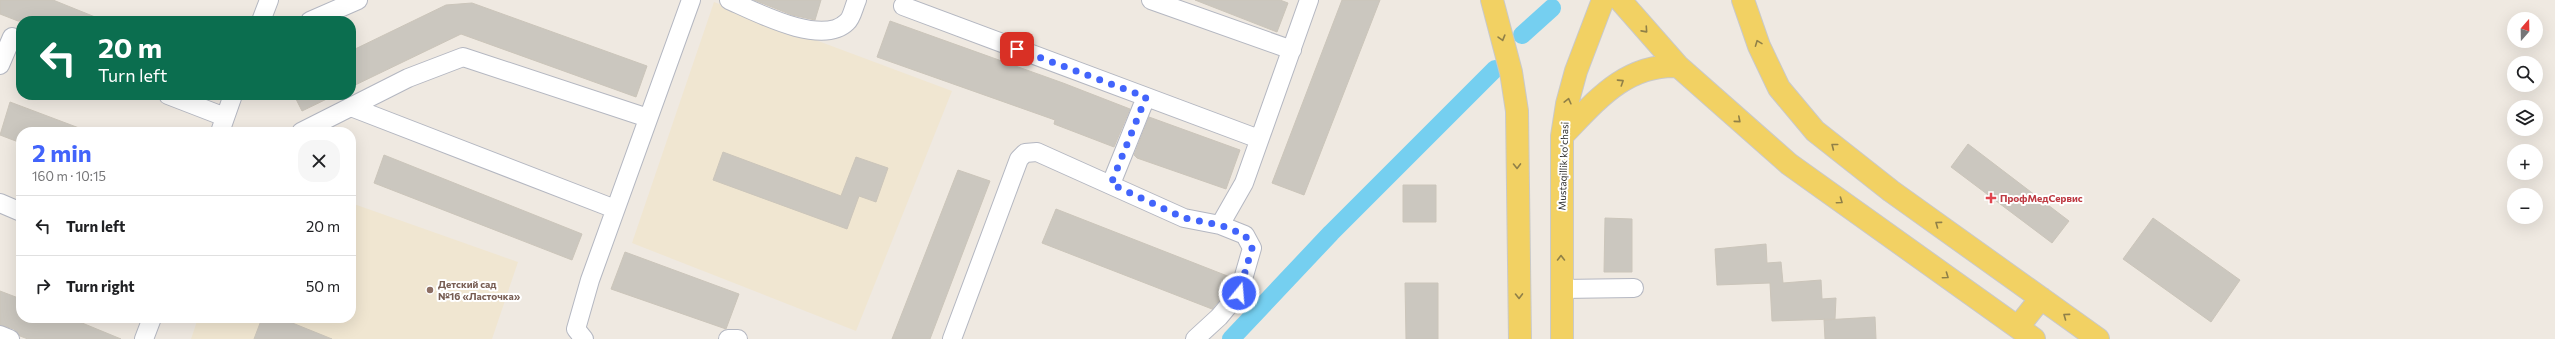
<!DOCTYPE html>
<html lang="en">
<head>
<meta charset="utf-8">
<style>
  :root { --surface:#fff; --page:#f6f6f6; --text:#202124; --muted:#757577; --line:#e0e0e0; --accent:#4264fb }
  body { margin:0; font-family:Commissioner,sans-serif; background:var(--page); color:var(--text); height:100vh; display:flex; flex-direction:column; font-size:15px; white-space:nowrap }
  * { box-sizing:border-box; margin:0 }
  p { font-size:13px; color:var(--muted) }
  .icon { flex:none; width:22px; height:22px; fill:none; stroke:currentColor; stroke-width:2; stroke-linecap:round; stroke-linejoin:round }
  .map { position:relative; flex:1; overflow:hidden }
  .sheet { position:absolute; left:16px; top:127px; width:340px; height:196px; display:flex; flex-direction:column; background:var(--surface); border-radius:16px; box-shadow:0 4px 16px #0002 }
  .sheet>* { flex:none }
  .hud { position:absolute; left:16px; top:16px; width:340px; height:84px; border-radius:16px; box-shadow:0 4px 16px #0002; background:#0b6e4f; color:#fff; overflow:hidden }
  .needle { width:26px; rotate:20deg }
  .buttons { position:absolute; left:2507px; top:12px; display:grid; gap:8px }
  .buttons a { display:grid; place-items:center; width:36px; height:36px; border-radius:50%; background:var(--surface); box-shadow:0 4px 16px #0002; font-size:20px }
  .pin { position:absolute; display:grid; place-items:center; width:34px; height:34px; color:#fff; margin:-17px; border-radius:8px; box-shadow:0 2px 6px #0006 }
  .me { position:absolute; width:44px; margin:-22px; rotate:17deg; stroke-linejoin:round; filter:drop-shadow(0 0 3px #0008) }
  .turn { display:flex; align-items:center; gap:14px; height:84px; padding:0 16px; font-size:18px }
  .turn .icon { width:52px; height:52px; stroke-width:2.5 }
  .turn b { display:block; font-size:28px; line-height:34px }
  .round { display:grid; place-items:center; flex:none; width:42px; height:42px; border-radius:16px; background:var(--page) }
  .summary { display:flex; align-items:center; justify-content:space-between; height:68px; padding:0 16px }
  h1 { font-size:24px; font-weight:700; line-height:30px; color:var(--accent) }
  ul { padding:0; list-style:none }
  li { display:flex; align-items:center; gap:12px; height:60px; padding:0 16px; border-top:1px solid var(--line) }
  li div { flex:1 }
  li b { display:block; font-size:15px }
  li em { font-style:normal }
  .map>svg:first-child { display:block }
  .education { fill:#f0e6d1 }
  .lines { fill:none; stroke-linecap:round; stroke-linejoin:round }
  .canal { stroke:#75cff0; stroke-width:18 }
  .building { fill:#cbc7bf; stroke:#cbc5ba }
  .minor-casing { stroke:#b4b7c1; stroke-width:20 }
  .major-casing { stroke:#c9c9c9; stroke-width:24 }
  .minor { stroke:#fff; stroke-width:18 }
  .major { stroke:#f2d163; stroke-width:22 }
  .oneway { stroke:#908048 }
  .route { stroke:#4264fb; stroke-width:7; stroke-dasharray:0 12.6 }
  .health-dot { fill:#e0444e; stroke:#fff; stroke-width:1.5 }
  .education-dot { fill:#8d6e63; stroke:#fff; stroke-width:1.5 }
  .labels { text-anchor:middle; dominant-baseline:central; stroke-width:4; stroke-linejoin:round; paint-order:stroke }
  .street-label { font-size:10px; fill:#2e2e2e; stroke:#fff }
  .health-label { font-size:10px; font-weight:bold; fill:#be3a42; stroke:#fff; text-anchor:start }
  .education-label { font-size:10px; font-weight:bold; fill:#785e54; stroke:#fff; text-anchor:start }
</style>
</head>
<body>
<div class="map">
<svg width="2555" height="339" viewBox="0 0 2555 339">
  <rect width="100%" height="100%" fill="#efe9e1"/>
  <path class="education" d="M714 2 952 91 856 331 632 243Z
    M351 203 518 262 492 339H191L198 318H351Z"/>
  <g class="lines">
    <path class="canal" d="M1522 35 1552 8
      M1231 339 1331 233 1495 69"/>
  </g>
  <path class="building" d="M0 0H53L105 21H18L0 14Z
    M754 0H821L815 20 792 15Z
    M1195 0H1280L1288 3 1277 32Z
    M1342 0H1380L1304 195 1272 183Z
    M472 3 647 66 636 97 461 34 351 87V51L446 5Z
    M890 21 1063 83 1130 109 1114 147 1054 124 1055 120 877 57Z
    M294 95H335L302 111Z
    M10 102 87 131 86 132H21V143L0 135Z
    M1149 117 1240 150 1226 189 1137 158 1134 155Z
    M1968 144 2069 221 2052 243 1951 167Z
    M723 152 841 196 856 157 888 168 876 202 859 196 847 229 713 180Z
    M384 155 582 234 572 260 374 183Z
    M958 170 990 181 930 339H892Z
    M1403 185H1436V222H1403Z
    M1056 209 1230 277 1222 297 1212 309 1042 243Z
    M1605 218 1632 219V272H1604Z
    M2153 218 2240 280 2211 322 2123 259Z
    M1766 244 1767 263 1781 262 1783 283 1821 280 1822 299 1836 298 1835 319 1772 321 1770 283 1717 285 1715 249Z
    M625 252 739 294 726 329 611 289Z
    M1405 283H1438V339H1406Z
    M0 291 21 299V318H70L121 339H28L20 336 14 329 0 325Z
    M1875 317 1876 339H1825L1824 320Z
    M262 318H280L332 339H254Z"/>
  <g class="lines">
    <g class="minor-casing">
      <path id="minor" d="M729 0C756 12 822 47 847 22 852 18 854 6 857 0
        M1151 0 1292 50
        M903 6 1259 139
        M261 21 269 0
        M310 21 358 0
        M0 65 12 37
        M168 95 225 117
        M351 107 615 209
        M220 132 233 95
        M301 132 408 78 463 57 648 118
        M1111 184 1146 97
        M0 203 21 212
        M1561 289 1634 288
        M0 335 10 339
        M144 339 152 318
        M584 339 576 329 590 280 691 0
        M728 339H738
        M952 339 1019 159 1025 153 1037 152 1184 218 1220 225 1244 183 1309 0
        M1195 339 1219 317 1239 293 1252 248 1245 235 1220 225"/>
    </g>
    <g class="major-casing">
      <path id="major" d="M1492 0 1511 72 1517 111 1520 339
        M1620 0 1678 66 1789 164 2034 339
        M1743 0 1759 46 1779 88 1815 131 1891 191 2098 339
        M1562 136C1596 101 1625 64 1678 66
        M2018 327 2041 298
        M1562 339V136L1567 104 1576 71 1603 0"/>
    </g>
    <use href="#minor" class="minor"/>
    <use href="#major" class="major"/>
  </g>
  <defs><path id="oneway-chevron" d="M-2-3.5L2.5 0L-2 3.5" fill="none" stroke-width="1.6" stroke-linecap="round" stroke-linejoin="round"/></defs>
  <g class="oneway">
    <use href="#oneway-chevron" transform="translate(1645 30) rotate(48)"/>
    <use href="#oneway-chevron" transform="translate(1502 38) rotate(74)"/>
    <use href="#oneway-chevron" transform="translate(1758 43) rotate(-111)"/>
    <use href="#oneway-chevron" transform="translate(1621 82) rotate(-33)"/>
    <use href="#oneway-chevron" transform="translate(1568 101) rotate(-76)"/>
    <use href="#oneway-chevron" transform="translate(1738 120) rotate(41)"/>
    <use href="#oneway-chevron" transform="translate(1834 146) rotate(-142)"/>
    <use href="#oneway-chevron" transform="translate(1517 166) rotate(89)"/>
    <use href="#oneway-chevron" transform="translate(1840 201) rotate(35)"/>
    <use href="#oneway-chevron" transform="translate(1938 224) rotate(-144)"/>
    <use href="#oneway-chevron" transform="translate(1561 258) rotate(-90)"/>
    <use href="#oneway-chevron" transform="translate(1946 276) rotate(35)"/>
    <use href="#oneway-chevron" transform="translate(1519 296) rotate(89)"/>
    <use href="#oneway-chevron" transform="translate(2066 316) rotate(-144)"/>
  </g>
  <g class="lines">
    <path class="route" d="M1017 49 1146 97 1111 184 1184 218 1220 225 1245 235 1252 248 1239 293"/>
  </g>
  <path class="health-dot" d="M1989 192h4v4h4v4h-4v4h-4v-4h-4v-4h4z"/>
  <circle class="education-dot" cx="430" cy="290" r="4"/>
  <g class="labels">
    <g class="street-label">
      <text transform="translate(1563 166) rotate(-88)">Mustaqillik ko'chasi</text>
    </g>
    <g class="health-label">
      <text x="2000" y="198">ПрофМедСервис</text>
    </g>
    <g class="education-label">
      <text x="438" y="284">Детский сад<tspan x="438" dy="12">№16 «Ласточка»</tspan></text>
    </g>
  </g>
</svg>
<div class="buttons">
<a><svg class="needle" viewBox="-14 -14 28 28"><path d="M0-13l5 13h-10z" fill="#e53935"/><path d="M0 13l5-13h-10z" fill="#757577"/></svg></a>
<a><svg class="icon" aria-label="search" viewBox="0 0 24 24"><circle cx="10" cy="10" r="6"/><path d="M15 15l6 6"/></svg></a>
<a><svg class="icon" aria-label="layers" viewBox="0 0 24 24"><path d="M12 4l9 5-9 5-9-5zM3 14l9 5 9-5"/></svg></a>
<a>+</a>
<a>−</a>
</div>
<div class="pin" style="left:1017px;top:49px;background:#d93025"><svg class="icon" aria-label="arrive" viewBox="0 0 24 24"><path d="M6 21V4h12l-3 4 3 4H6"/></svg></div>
<svg class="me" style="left:1239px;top:293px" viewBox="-20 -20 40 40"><circle r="17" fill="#4264fb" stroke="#fff" stroke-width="3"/><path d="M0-11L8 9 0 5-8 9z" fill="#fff"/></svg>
<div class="hud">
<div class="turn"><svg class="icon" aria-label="left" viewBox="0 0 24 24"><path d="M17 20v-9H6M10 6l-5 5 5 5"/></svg><div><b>20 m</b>Turn left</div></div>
</div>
<section class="sheet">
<div class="summary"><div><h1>2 min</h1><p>160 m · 10:15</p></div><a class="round"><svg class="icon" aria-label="close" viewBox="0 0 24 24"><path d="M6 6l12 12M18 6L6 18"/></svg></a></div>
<ul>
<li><svg class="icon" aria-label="left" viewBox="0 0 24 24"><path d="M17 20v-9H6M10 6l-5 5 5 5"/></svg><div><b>Turn left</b></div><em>20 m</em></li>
<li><svg class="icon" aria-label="right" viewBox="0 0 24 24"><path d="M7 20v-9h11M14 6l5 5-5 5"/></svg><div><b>Turn right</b></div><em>50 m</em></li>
</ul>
</section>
</div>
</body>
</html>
